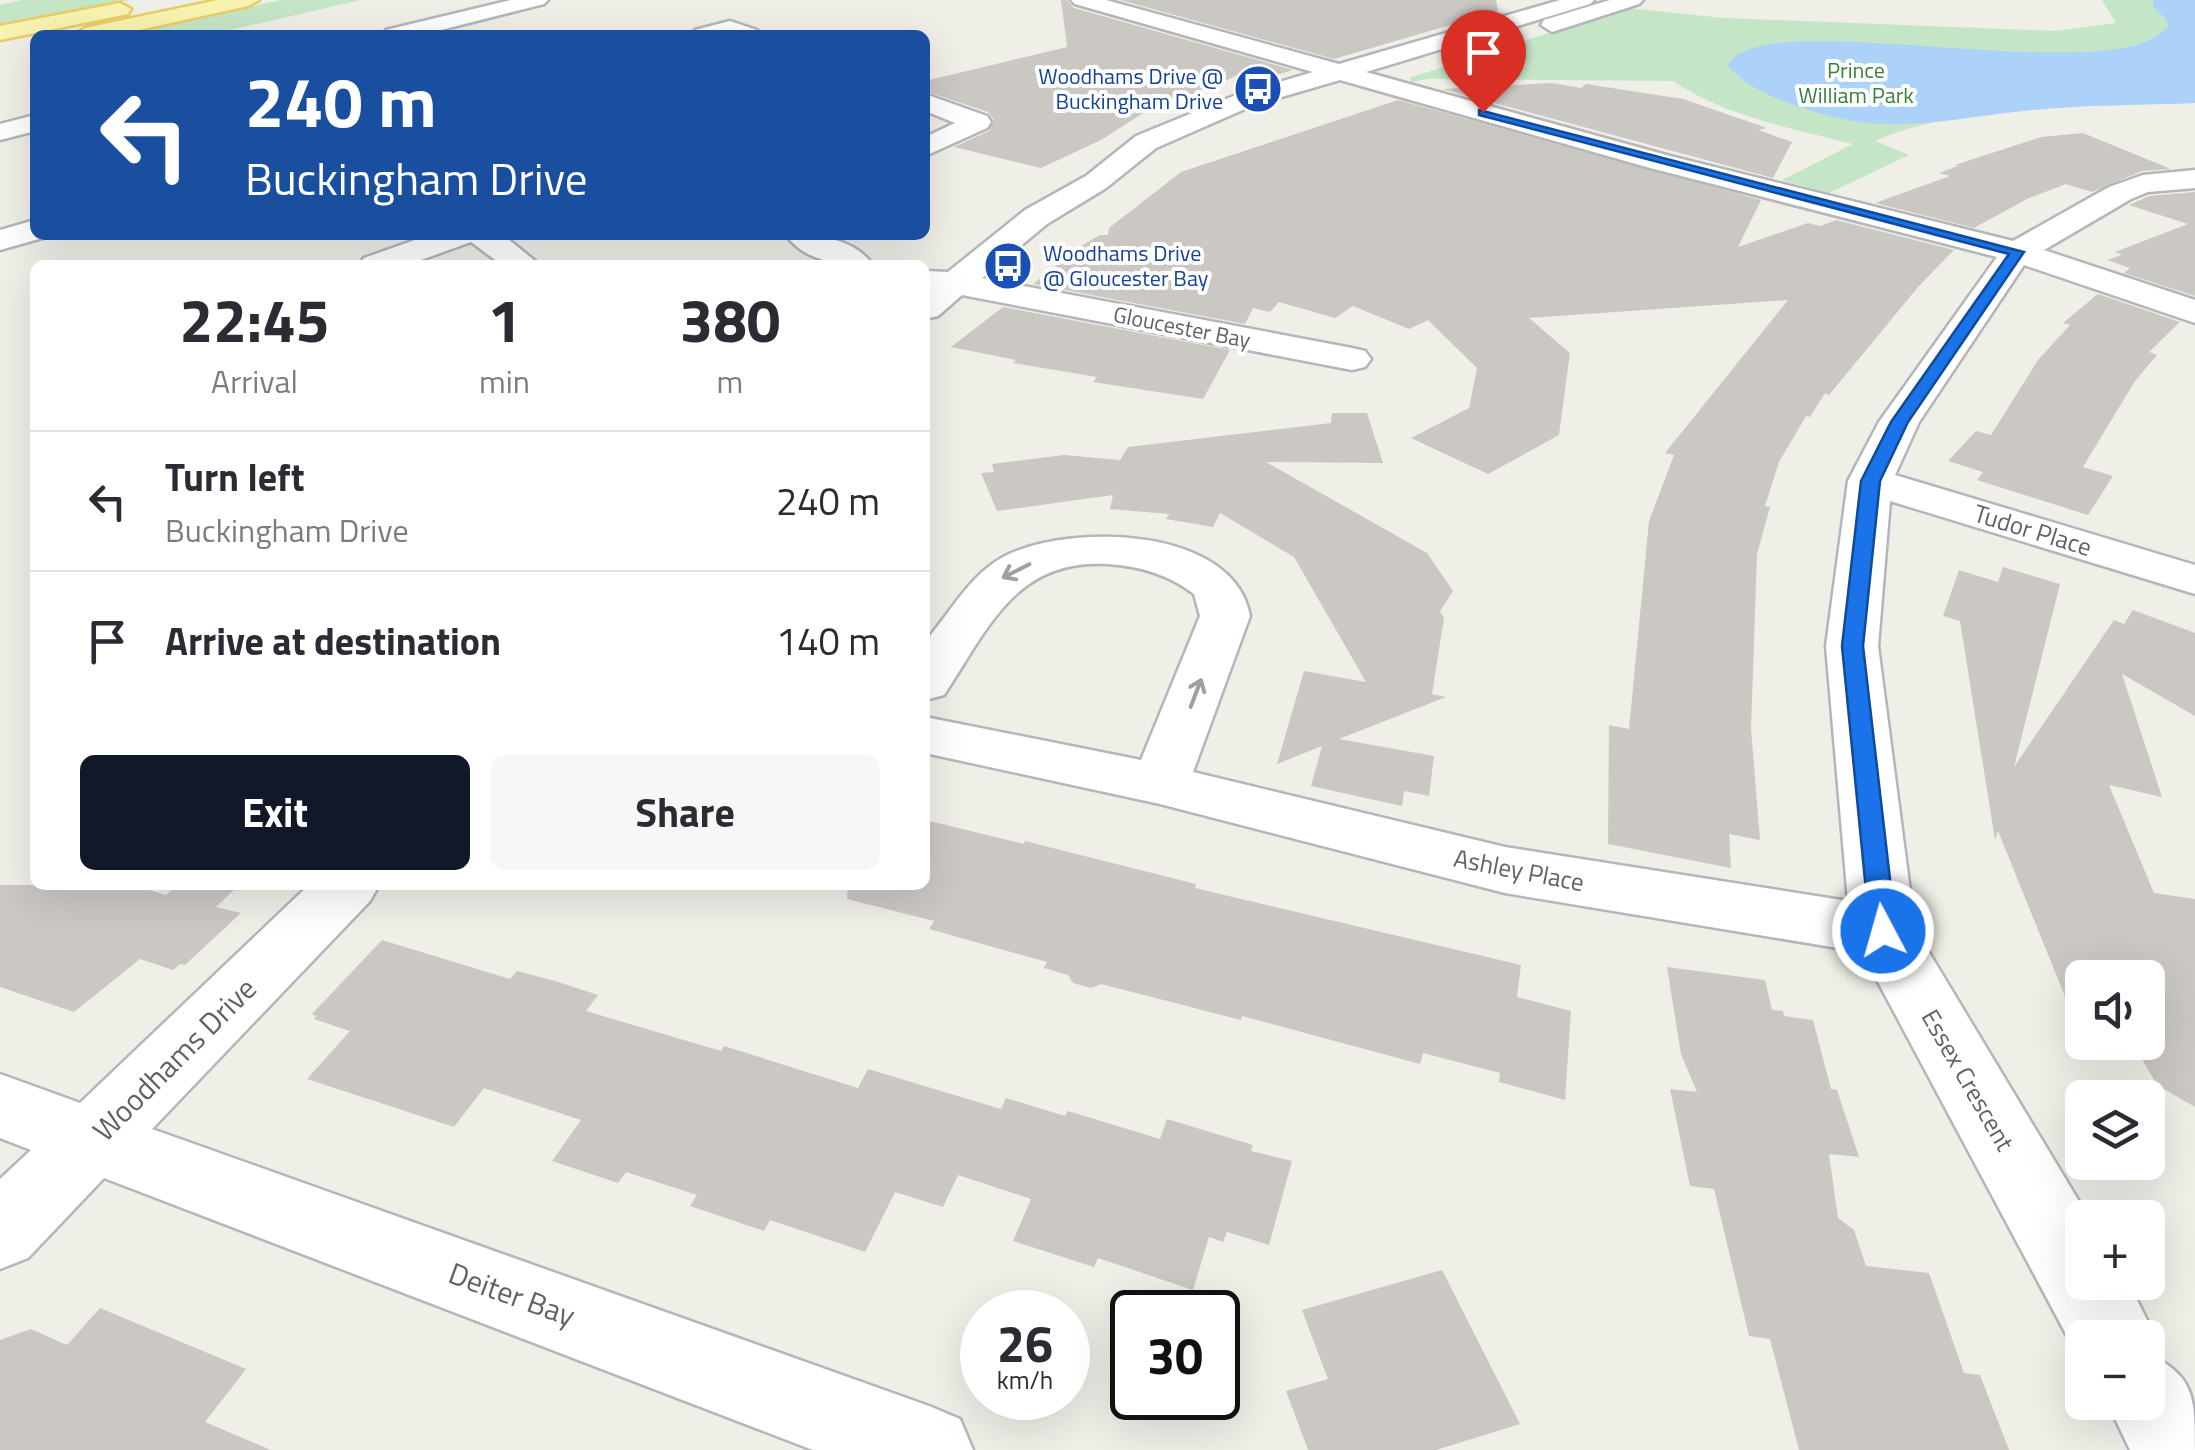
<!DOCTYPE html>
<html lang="en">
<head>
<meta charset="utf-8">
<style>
  :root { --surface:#fff; --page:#f7f7f7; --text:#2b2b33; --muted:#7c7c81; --line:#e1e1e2; --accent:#111827 }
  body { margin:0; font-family:"Titillium Web",sans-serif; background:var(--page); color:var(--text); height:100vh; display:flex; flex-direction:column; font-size:38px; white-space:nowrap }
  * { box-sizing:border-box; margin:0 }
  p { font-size:32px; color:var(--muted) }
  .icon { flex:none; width:55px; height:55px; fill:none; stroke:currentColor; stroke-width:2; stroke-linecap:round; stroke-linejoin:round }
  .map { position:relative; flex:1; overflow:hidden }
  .sheet { position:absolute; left:30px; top:260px; width:900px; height:630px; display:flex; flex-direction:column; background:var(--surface); border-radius:15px; box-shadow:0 10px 40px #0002 }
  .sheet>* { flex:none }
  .top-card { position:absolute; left:30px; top:30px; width:900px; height:210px; border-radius:15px; box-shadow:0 10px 40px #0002; background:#1a4fa0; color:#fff; overflow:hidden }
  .fabs { position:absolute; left:2065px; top:960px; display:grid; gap:20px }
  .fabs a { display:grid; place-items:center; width:100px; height:100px; border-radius:15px; background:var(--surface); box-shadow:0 10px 40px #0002; font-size:50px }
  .speed { position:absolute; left:960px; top:1290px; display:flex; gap:20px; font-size:50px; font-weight:700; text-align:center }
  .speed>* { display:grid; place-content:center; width:130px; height:130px; border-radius:50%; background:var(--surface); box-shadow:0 10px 40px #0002; line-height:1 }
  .speed small { font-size:25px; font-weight:400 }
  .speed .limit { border:5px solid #111; border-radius:15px; background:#fff; color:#111 }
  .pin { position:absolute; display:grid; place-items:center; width:85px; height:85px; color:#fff; margin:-102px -42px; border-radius:50% 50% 50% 0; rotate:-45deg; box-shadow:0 0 10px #0007 }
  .pin .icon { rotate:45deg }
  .me { position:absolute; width:110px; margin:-55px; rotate:354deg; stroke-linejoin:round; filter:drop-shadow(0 0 8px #0008) }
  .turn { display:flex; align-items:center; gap:35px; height:210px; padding:0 50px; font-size:45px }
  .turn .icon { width:130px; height:130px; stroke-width:2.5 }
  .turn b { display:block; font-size:70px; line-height:85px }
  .eta { display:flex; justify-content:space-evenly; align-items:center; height:170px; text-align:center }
  .eta b { font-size:60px; font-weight:700; line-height:70px }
  .cta { display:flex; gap:20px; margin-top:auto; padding:20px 50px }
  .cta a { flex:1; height:115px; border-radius:15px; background:var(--accent); color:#fff; font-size:40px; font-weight:700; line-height:115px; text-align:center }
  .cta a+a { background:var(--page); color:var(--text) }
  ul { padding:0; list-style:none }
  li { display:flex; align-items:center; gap:30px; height:140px; padding:0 50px; border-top:2px solid var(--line) }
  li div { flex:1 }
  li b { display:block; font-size:38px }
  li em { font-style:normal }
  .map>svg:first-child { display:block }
  .green { fill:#c5e5c7 }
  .water { fill:#add2f9 }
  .building { fill:#cbc8c4 }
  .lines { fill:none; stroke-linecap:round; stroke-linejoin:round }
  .minor-casing { stroke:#b4b6ba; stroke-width:5 }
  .major-casing { stroke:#e8cd67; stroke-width:5 }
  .minor { fill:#fff; fill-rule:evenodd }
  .major { fill:#f9f3b1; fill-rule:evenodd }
  .oneway { stroke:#9ea0a3 }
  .route { fill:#1a73e8; stroke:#114b97; stroke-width:2.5 }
  .labels { text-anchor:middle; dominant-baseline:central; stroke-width:8; stroke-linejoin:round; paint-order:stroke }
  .far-park-label { font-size:22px; fill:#3b8042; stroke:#fff }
  .far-transit-label { font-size:22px; fill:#164399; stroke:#fff; text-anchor:end }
  .far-street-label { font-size:22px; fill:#5e6166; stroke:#fff }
  .street-label { font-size:25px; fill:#5e6166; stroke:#fff }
  .near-street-label { font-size:30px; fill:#5e6166; stroke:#fff }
</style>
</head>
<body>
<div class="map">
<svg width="2195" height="1450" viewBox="0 0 2195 1450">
  <rect width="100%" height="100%" fill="#efeee7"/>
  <path class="green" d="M22 0H130L0 26V5Z
    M281 0H361L208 35H119Z
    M2102 0H2195V103C2103 106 1958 103 1875 141L1909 155 1829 193 1782 180 1853 144C1792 128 1726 117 1673 81L1427 79 1412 82 1409 78 1627 8 1724 18 2055 31 2116 23Z"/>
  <path class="water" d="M2153 0H2195V103C2141 105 2087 105 2034 110 1944 118 1889 139 1800 107 1771 97 1749 88 1728 66 1756 0 2119 95 2168 26L2166 19 2153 6Z"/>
  <path class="building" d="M1061 0H1067L1074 8 1293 70 1270 77 1262 63 1194 96 1165 99 1101 140 1041 168 954 147 989 131 994 120 988 112 925 91V81L1067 47Z
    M1120 0H1496L1498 11 1334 59Z
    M1552 83 1581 88 1586 84 1683 99 1767 128 1758 130 1792 142 1773 178 1442 89Z
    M1398 100 1761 200 1738 247 1808 223 1820 226 1836 220 1954 250 1918 287 1829 395 1825 393 1810 417 1806 416 1779 462 1765 506 1770 507 1757 554 1751 729 1760 840 1729 834 1731 868 1608 844 1609 725 1629 729 1649 521 1674 455 1665 453 1788 300 1529 318 1570 353 1559 435 1488 474 1411 438 1469 408 1477 368 1428 320 1409 329 1353 306 1335 318 1279 302 1270 312 1253 308 1245 324 1033 284 1081 246 1100 235H1108L1109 228 1181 172Z
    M2083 133 2171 169 2142 171 2092 192 2066 184 2027 199 1974 228 1875 203 1950 176 1939 173 1958 166 1955 165 2041 137Z
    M2195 192V296L2124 273 2130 268 2107 260 2122 255 2115 252 2188 224 2129 205 2149 196Z
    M2098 294 2180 322 2149 352 2157 355 2135 381 2083 467 2113 476 2088 515 1977 480 1983 472 1948 461 1976 431 1991 435 2038 360 2070 325 2063 323Z
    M1003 307 1230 350 1203 399 1093 382 1097 377 1013 363 1016 360 951 347Z
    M1332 413H1367L1383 463 1266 462 1427 553 1453 591 1440 611 1444 618 1432 694 1446 697 1339 739 1434 756 1429 796 1404 791 1402 806 1311 786 1322 746 1277 764 1304 671 1366 682 1294 557 1220 513 1213 527 1166 519 1169 514 1110 509 1113 495 997 511 981 473 994 472 992 464 1064 455 1120 460 1128 447 1331 423Z
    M2003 567 2060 584 2014 767 2114 620 2124 624 2133 610 2195 633V716L2122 674 2162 797 2109 785 2154 893 2195 899V1107L2157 1085 2132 1042H2148V978H2092L2082 961 2081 1036 1998 831 1995 840 1960 621 1943 616 1959 570 1998 582Z
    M925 820 1024 844 1025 841 1196 884 1195 888 1521 965 1517 997 1571 1011 1565 1100 1499 1082 1500 1073 1423 1053 1420 1064 1242 1016 1241 1020 1101 984 1091 988 1073 983 1068 975 1044 968 1047 962 929 929 934 921 847 899 848 885H925Z
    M0 885H132L166 895 177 885H239L216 907 241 913 185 965 180 964 173 970 140 959 74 1012 0 987Z
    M382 940 510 979 517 971 555 981 598 995 586 1011 721 1051 724 1046 858 1088 868 1069 1001 1109 1006 1098 1065 1116 1068 1111 1160 1139 1167 1119 1253 1145 1251 1151 1292 1161 1269 1245 1227 1232 1223 1242 1209 1237 1193 1290 1098 1258 1094 1267 1013 1241 1031 1199 958 1175 943 1207 895 1192 865 1252 770 1220 764 1231 690 1206 697 1195 626 1172 618 1183 552 1161 581 1120 484 1088 454 1127 307 1079 350 1031 314 1019 316 1016 312 1014Z
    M1667 967 1765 980 1772 1010 1783 1011 1784 1016 1813 1020 1831 1089 1837 1090 1859 1157 1829 1154 1838 1218 1854 1230 1866 1266 1929 1273 1964 1373 1980 1375 2009 1450H1799L1770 1339 1749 1336 1714 1189 1690 1186 1670 1089 1697 1092 1681 1054Z
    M1442 1270 1520 1424 1436 1450H1308L1286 1391 1328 1379 1302 1310Z
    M100 1308 246 1369 205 1422 271 1450H0V1340L31 1329 67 1345Z"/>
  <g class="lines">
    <g class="minor-casing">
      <path id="minor" d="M511 0H548L544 4 421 35H383L386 30Z
        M1071 0H1106L1339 64 1560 0H1594L1590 4 1366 72 1670 156 2013 241 2109 187 2143 175 2195 170V188L2148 192 2131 199 2044 250 2195 300V323L2024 265 1919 422 1895 475 2195 565V594L1890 501 1878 646 1915 929 2089 1218H2082V1282H2128L2156 1338 2149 1354C2195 1377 2195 1398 2195 1450H2130L2107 1402H2148V1338H2082V1364L1862 952 1505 893 1160 804 925 753V717L1141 760 1200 616 1194 594C1168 574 1139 566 1107 564 1015 559 988 629 944 695L925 700C925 684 921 662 925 646 928 636 940 624 946 615 963 592 979 570 1005 556 1070 523 1234 526 1250 616L1193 772 1505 847 1848 901 1826 646 1848 481 1879 422 1997 257 1650 168 1340 80 1254 105 1156 148 1106 188 1047 224 982 278 1352 348 1365 351 1371 359 1365 367 1352 370 962 295 938 316 925 319V271L948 272 1025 210 1086 176 1136 136 1236 95 1313 72 1075 4Z
        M1610 0H1643L1639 4 1552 32 1541 25 1544 20Z
        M730 21 757 30 760 35H692L695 30Z
        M925 94 987 116 991 122 987 128 925 156V137L955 123 925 111Z
        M35 115V131L0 140V124Z
        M35 220V235L46 237 0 250V230Z
        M429 235H503L540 265H502L471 242 407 265H359L364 258Z
        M786 235C816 235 853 237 873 265 842 265 806 263 786 235Z
        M309 885H379L370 901 152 1129 929 1406 960 1419 973 1450H813L104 1178 28 1258 0 1269V1179L31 1150 0 1138V1074L80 1103Z"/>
    </g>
    <g class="major-casing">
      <path id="major" d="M218 0H259L248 6 116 35H74L85 28Z
        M120 3 131 9 128 14 0 40V26Z"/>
    </g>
    <use href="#minor" class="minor"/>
    <use href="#major" class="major"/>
  </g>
  <defs><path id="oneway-shaft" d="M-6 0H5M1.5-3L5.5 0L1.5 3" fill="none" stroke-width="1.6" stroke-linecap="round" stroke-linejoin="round" transform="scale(2.5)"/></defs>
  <g class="oneway">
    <use href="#oneway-shaft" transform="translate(1016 571) rotate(153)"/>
    <use href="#oneway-shaft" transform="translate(1196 693) rotate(-69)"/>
  </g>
  <path class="route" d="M1479 110 2024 252 1908 422 1880 481 1863 646 1896 931 1892 938 1883 941 1874 938 1870 931 1842 646 1861 481 1891 422 2009 254 1479 115Z"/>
  <defs>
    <g id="bus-disc" transform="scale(2.5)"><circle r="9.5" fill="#1a4fb4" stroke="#fff"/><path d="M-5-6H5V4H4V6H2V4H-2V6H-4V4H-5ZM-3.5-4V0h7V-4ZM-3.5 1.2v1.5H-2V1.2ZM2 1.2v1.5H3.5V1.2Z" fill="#fff"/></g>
  </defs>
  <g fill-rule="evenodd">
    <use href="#bus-disc" x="1258" y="89"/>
    <use href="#bus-disc" x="1008" y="266"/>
  </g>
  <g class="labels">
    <g class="far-park-label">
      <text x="1856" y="70">Prince<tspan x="1856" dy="25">William Park</tspan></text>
    </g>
    <g class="far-transit-label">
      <text x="1223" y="76">Woodhams Drive @<tspan x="1223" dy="25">Buckingham Drive</tspan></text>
      <text x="1043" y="253" text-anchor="start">Woodhams Drive<tspan x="1043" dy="25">@ Gloucester Bay</tspan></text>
    </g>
    <g class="far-street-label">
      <text transform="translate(1182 327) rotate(11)">Gloucester Bay</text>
    </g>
    <g class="street-label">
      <text transform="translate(2033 530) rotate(17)">Tudor Place</text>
      <text transform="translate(1519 870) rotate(11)">Ashley Place</text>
      <text transform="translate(1968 1080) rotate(60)">Essex Crescent</text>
    </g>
    <g class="near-street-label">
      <text transform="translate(174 1059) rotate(-45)">Woodhams Drive</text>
      <text transform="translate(512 1294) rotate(20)">Deiter Bay</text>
    </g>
  </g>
</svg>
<div class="fabs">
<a><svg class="icon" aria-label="sound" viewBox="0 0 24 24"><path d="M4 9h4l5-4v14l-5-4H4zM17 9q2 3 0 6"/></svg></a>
<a><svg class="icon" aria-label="layers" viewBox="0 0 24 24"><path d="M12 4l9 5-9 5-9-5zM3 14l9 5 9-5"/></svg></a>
<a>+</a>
<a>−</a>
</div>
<div class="speed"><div>26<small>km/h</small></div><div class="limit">30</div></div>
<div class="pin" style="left:1483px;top:112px;background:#d93025"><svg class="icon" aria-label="arrive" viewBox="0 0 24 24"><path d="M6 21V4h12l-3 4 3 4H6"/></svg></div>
<svg class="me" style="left:1883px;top:931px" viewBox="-20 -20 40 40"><circle r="17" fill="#1a73e8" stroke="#fff" stroke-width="3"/><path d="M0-11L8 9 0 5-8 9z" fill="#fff"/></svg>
<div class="top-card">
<div class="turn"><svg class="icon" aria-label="left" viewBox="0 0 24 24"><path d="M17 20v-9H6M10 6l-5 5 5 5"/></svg><div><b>240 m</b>Buckingham Drive</div></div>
</div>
<section class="sheet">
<div class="eta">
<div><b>22:45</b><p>Arrival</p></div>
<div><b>1</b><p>min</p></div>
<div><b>380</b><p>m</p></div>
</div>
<ul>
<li><svg class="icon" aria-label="left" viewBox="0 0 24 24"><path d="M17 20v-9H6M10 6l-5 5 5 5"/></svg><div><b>Turn left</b><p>Buckingham Drive</p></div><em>240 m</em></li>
<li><svg class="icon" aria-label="arrive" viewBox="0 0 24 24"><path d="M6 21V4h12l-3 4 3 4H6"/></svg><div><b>Arrive at destination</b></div><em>140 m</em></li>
</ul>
<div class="cta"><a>Exit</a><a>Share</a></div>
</section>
</div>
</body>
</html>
